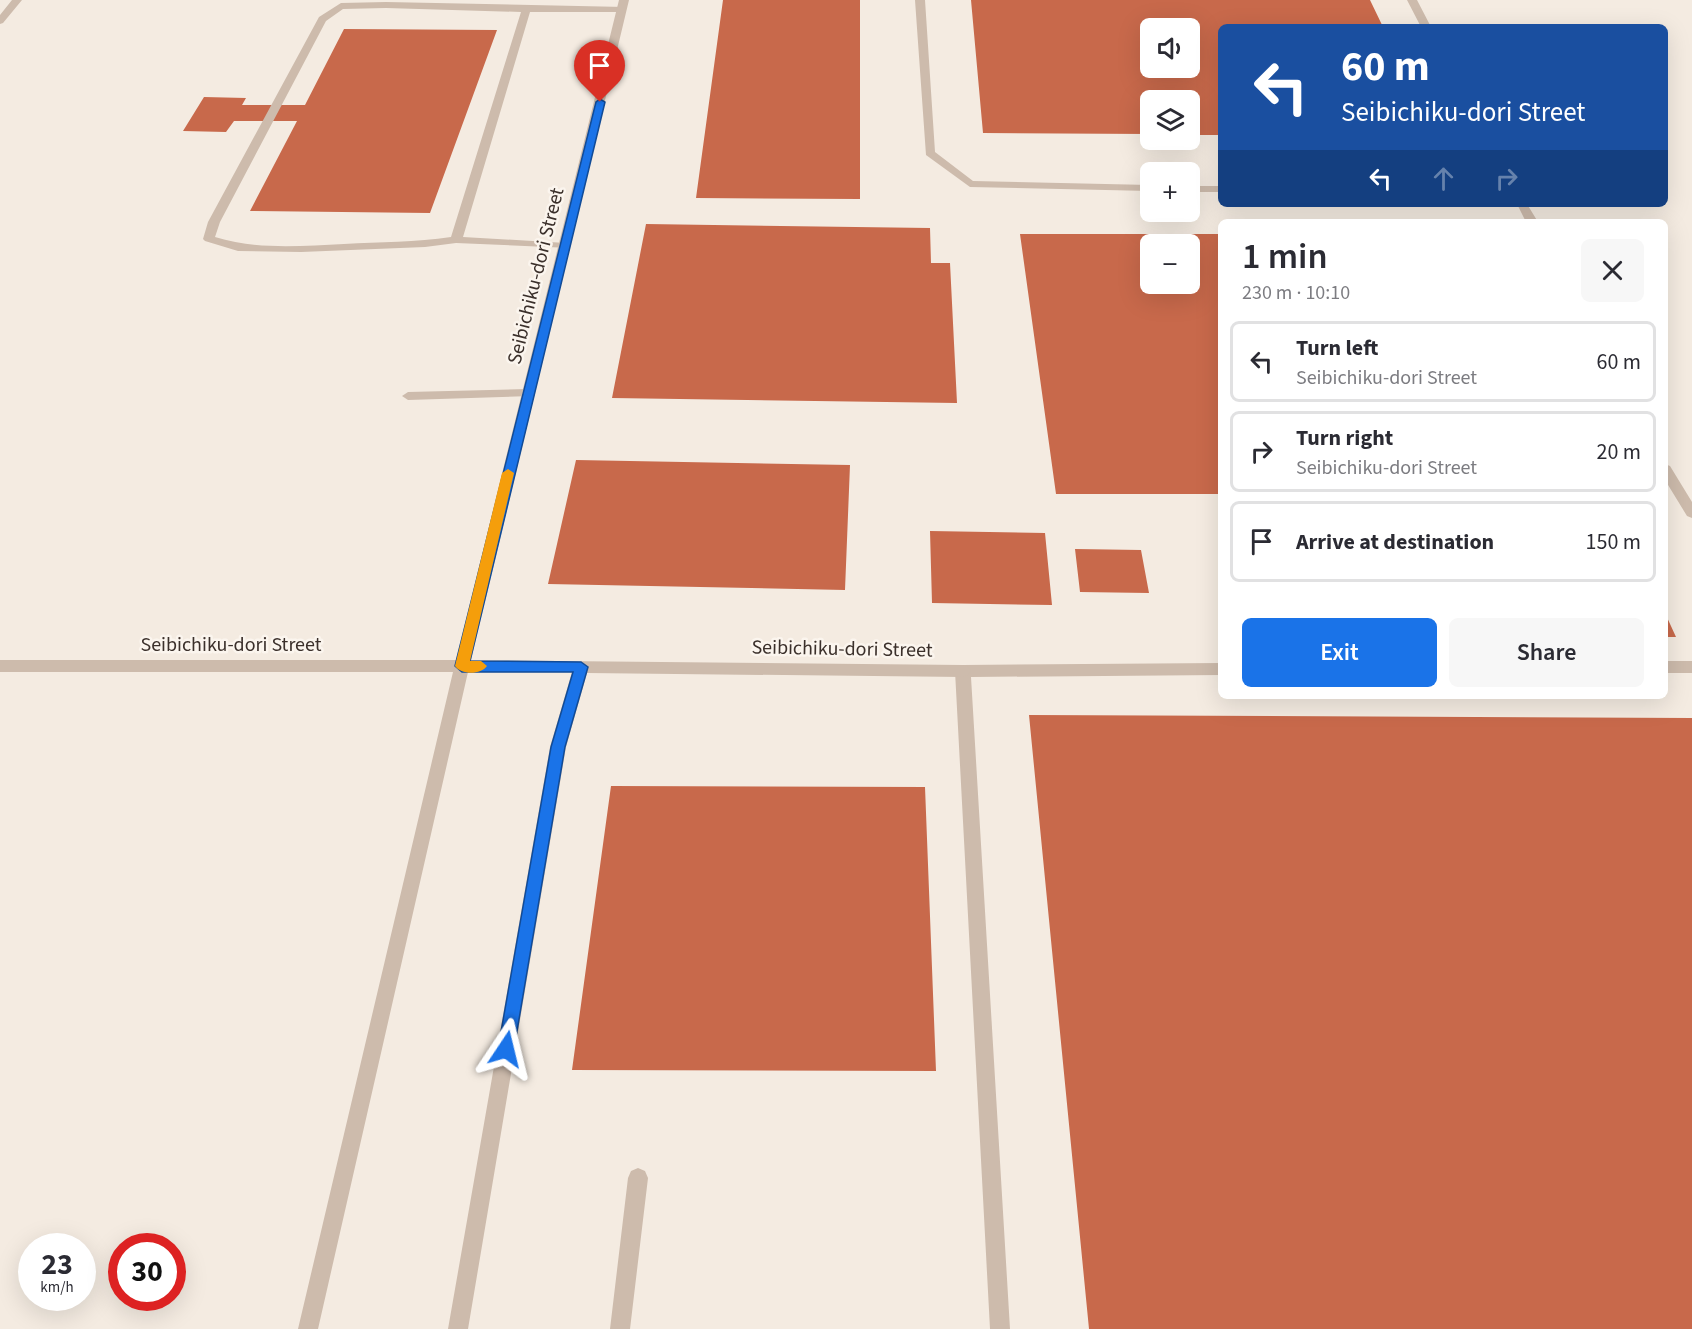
<!DOCTYPE html>
<html lang="en">
<head>
<meta charset="utf-8">
<style>
  :root { --surface:#fff; --page:#f7f7f7; --text:#2b2b33; --muted:#7c7c81; --line:#e1e1e2; --accent:#1a73e8 }
  body { margin:0; font-family:"Source Sans 3",sans-serif; background:var(--page); color:var(--text); height:100vh; display:flex; flex-direction:column; font-size:22px; white-space:nowrap }
  * { box-sizing:border-box; margin:0 }
  p { font-size:20px; color:var(--muted) }
  .icon { flex:none; width:33px; height:33px; fill:none; stroke:currentColor; stroke-width:2; stroke-linecap:round; stroke-linejoin:round }
  .map { position:relative; flex:1; overflow:hidden }
  .panel { position:absolute; left:1218px; top:219px; width:450px; height:480px; display:flex; flex-direction:column; background:var(--surface); border-radius:9px; box-shadow:0 6px 24px #0002 }
  .panel>* { flex:none }
  .hud { position:absolute; left:1218px; top:24px; width:450px; height:183px; border-radius:9px; box-shadow:0 6px 24px #0002; background:#1a4fa0; color:#fff; overflow:hidden }
  .tools { position:absolute; left:1140px; top:18px; display:grid; gap:12px }
  .tools a { display:grid; place-items:center; width:60px; height:60px; border-radius:9px; background:var(--surface); box-shadow:0 6px 24px #0002; font-size:30px }
  .speed { position:absolute; left:18px; top:1233px; display:flex; gap:12px; font-size:30px; font-weight:700; text-align:center }
  .speed>* { display:grid; place-content:center; width:78px; height:78px; border-radius:50%; background:var(--surface); box-shadow:0 6px 24px #0002; line-height:1 }
  .speed small { font-size:15px; font-weight:400 }
  .speed .limit { border:9px solid #d22; background:#fff; color:#111 }
  .pin { position:absolute; display:grid; place-items:center; width:51px; height:51px; color:#fff; margin:-62px -26px; border-radius:50% 50% 50% 0; rotate:-45deg; box-shadow:0 0 6px #0007 }
  .pin .icon { rotate:45deg }
  .me { position:absolute; width:66px; margin:-33px; rotate:10deg; stroke-linejoin:round; filter:drop-shadow(0 0 4px #0008) }
  .turn { display:flex; align-items:center; gap:21px; height:126px; padding:0 24px; font-size:27px }
  .turn .icon { width:78px; height:78px; stroke-width:2.5 }
  .turn b { display:block; font-size:42px; line-height:51px }
  .lanes { display:flex; align-items:center; height:57px; padding:0 24px; background:#0003; justify-content:center; gap:30px; direction:ltr }
  .lanes .off { opacity:.35 }
  .round { display:grid; place-items:center; flex:none; width:63px; height:63px; border-radius:9px; background:var(--page) }
  .headline { display:flex; align-items:center; justify-content:space-between; height:102px; padding:0 24px }
  h1 { font-size:36px; font-weight:600; line-height:45px }
  .button { display:flex; gap:12px; margin-top:auto; padding:12px 24px }
  .button a { flex:1; height:69px; border-radius:9px; background:var(--accent); color:#fff; font-size:24px; font-weight:600; line-height:69px; text-align:center }
  .button a+a { background:var(--page); color:var(--text) }
  ul { padding:0; list-style:none }
  li { display:flex; align-items:center; gap:18px; height:81px; margin:0 12px 9px; padding:0 12px; border:3px solid var(--line); border-radius:9px }
  li div { flex:1 }
  li b { display:block; font-size:22px }
  li em { font-style:normal }
  .map>svg:first-child { display:block }
  .building { fill:#c8694b; fill-rule:evenodd }
  .lines { fill:none; stroke-linecap:round; stroke-linejoin:round }
  .service { fill:#cdbbac; fill-rule:evenodd }
  .minor { fill:#cdbbac; fill-rule:evenodd }
  .route { fill:#1a73e8; stroke:#114b97; stroke-width:1.5 }
  .slow { fill:#f59e0b }
  .labels { text-anchor:middle; dominant-baseline:central; stroke-width:5; stroke-linejoin:round; paint-order:stroke }
  .street-label { font-size:20px; fill:#3b302b; stroke:#fbf5ee }
</style>
</head>
<body>
<div class="map">
<svg width="1692" height="1329" viewBox="0 0 1692 1329">
  <rect width="100%" height="100%" fill="#f4ebe1"/>
  <path class="building" d="M723 0H860V199L696 198Z
    M971 0H1370L1383 27H1221V135H1190V100H1150V134L983 133ZM1150 28H1190V68H1150Z
    M344 29 497 30 430 213 250 211 297 121H234L226 132 183 131 204 97 246 98 242 105H305Z
    M646 224 930 228 931 263H950L957 403 612 398Z
    M1020 234H1221V494H1056ZM1150 244H1190V284H1150Z
    M576 460 850 465 845 590 548 584Z
    M930 531 1045 533 1052 605 932 603Z
    M1075 549 1141 550 1149 593 1080 592Z
    M1665 613 1676 637H1665Z
    M1029 715 1692 718V1329H1089Z
    M611 786 925 787 936 1071 572 1070Z"/>
  <g class="lines">
    <path class="service" d="M12 0H22L3 23 0 24V15Z
      M915 0H925L935 152 973 181 1150 185V191L970 187 926 155Z
      M1407 0H1417L1431 27H1421Z
      M386 2 625 7V11L622 12H530L463 237 566 243 570 244V248L456 243 425 247 301 252 238 251 205 241 203 239 208 222 319 17 341 3ZM386 8 521 12 451 237C416 242 380 242 344 244 301 246 256 250 215 237L220 222 326 21 343 9Z
      M1190 186H1221V192H1190Z
      M1517 204H1527L1538 222H1526Z
      M527 389 533 393 531 396 408 400 402 396 408 392Z
      M1665 464 1670 466 1692 502V518L1687 516 1665 480Z
      M1665 661H1692V673H1665Z
      M1221 663V675L971 677 1010 1329H990L955 671 958 667 963 665Z
      M638 1168 645 1171 648 1178 630 1329H610L628 1178 631 1171Z"/>
    <path class="minor" d="M619 0H629L471 660 963 665 968 667 971 671 968 675 963 677 587 673 566 747 468 1329H448L550 747 572 672H468L318 1329H298L453 672H0V660H456Z"/>
  </g>
  <path class="route" d="M600 99 605 102 470 661 581 662 588 667 565 747 514 1049 512 1055 506 1057 500 1055 498 1049 551 747 573 672H462L455 666 596 102Z"/>
  <path class="slow" d="M508 469 514 473 470 661H481L487 666C481 675 461 675 455 666L502 473Z"/>
  <g class="labels">
    <g class="street-label">
      <text transform="translate(536 276) rotate(-76)">Seibichiku-dori Street</text>
      <text x="231" y="645">Seibichiku-dori Street</text>
      <text transform="translate(842 649) rotate(1)">Seibichiku-dori Street</text>
    </g>
  </g>
</svg>
<div class="tools">
<a><svg class="icon" aria-label="sound" viewBox="0 0 24 24"><path d="M4 9h4l5-4v14l-5-4H4zM17 9q2 3 0 6"/></svg></a>
<a><svg class="icon" aria-label="layers" viewBox="0 0 24 24"><path d="M12 4l9 5-9 5-9-5zM3 14l9 5 9-5"/></svg></a>
<a>+</a>
<a>−</a>
</div>
<div class="speed"><div>23<small>km/h</small></div><div class="limit">30</div></div>
<div class="pin" style="left:600px;top:102px;background:#d93025"><svg class="icon" aria-label="arrive" viewBox="0 0 24 24"><path d="M6 21V4h12l-3 4 3 4H6"/></svg></div>
<svg class="me" style="left:506px;top:1049px" viewBox="-20 -20 40 40"><path d="M0-17L14 15 0 8-14 15z" fill="#1a73e8" stroke="#fff" stroke-width="4"/></svg>
<div class="hud">
<div class="turn"><svg class="icon" aria-label="left" viewBox="0 0 24 24"><path d="M17 20v-9H6M10 6l-5 5 5 5"/></svg><div><b>60 m</b>Seibichiku-dori Street</div></div>
<div class="lanes"><svg class="icon" aria-label="left" viewBox="0 0 24 24"><path d="M17 20v-9H6M10 6l-5 5 5 5"/></svg><svg class="icon off" aria-label="ahead" viewBox="0 0 24 24"><path d="M12 20V5M6 11l6-6 6 6"/></svg><svg class="icon off" aria-label="right" viewBox="0 0 24 24"><path d="M7 20v-9h11M14 6l5 5-5 5"/></svg></div>
</div>
<section class="panel">
<div class="headline"><div><h1>1 min</h1><p>230 m · 10:10</p></div><a class="round"><svg class="icon" aria-label="close" viewBox="0 0 24 24"><path d="M6 6l12 12M18 6L6 18"/></svg></a></div>
<ul>
<li><svg class="icon" aria-label="left" viewBox="0 0 24 24"><path d="M17 20v-9H6M10 6l-5 5 5 5"/></svg><div><b>Turn left</b><p>Seibichiku-dori Street</p></div><em>60 m</em></li>
<li><svg class="icon" aria-label="right" viewBox="0 0 24 24"><path d="M7 20v-9h11M14 6l5 5-5 5"/></svg><div><b>Turn right</b><p>Seibichiku-dori Street</p></div><em>20 m</em></li>
<li><svg class="icon" aria-label="arrive" viewBox="0 0 24 24"><path d="M6 21V4h12l-3 4 3 4H6"/></svg><div><b>Arrive at destination</b></div><em>150 m</em></li>
</ul>
<div class="button"><a>Exit</a><a>Share</a></div>
</section>
</div>
</body>
</html>
